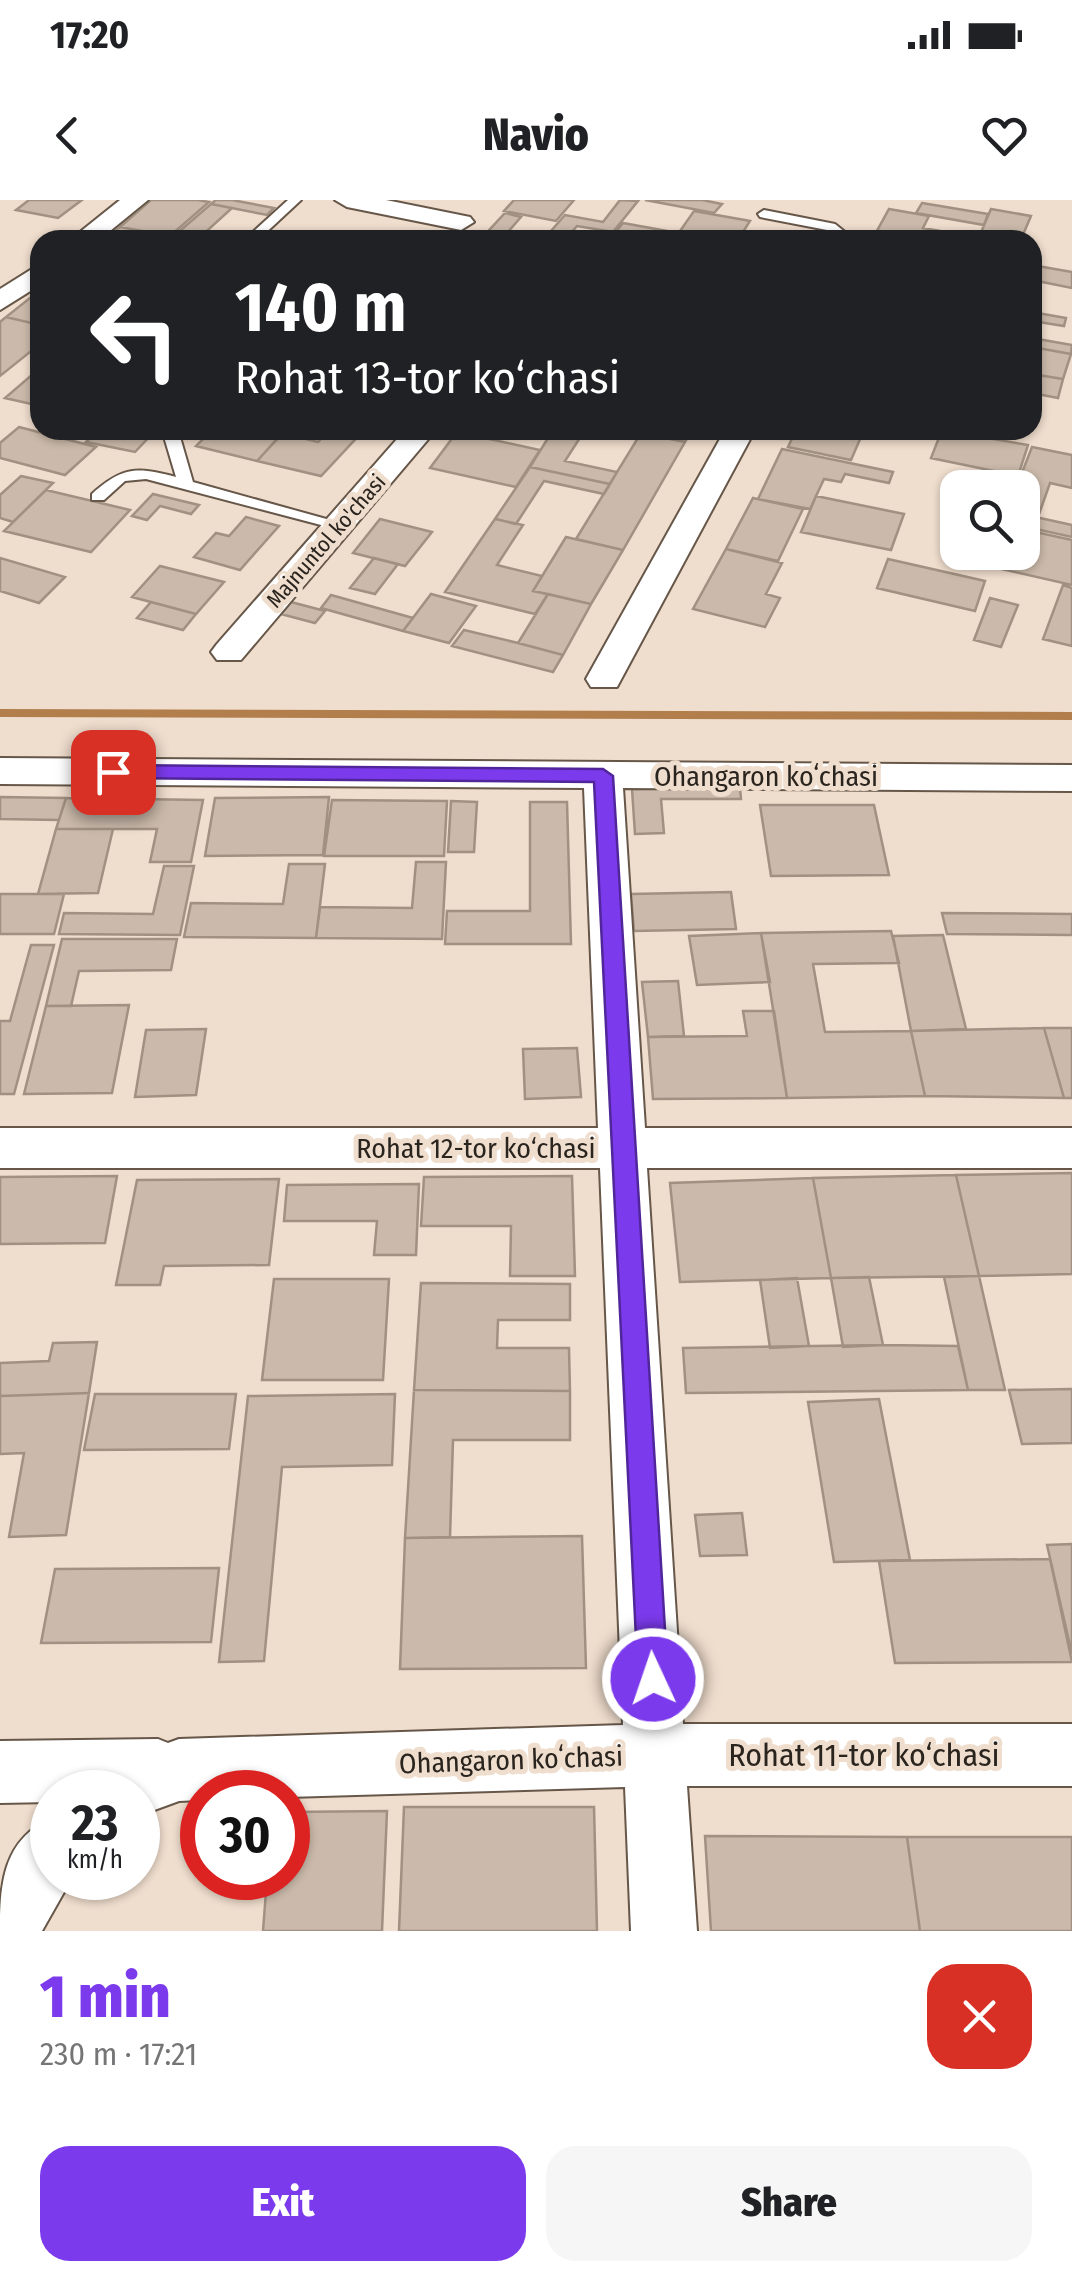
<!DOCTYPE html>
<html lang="en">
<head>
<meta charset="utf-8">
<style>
  :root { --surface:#fff; --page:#f6f6f6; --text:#202124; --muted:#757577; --accent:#7c3aed }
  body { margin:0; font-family:"Fira Sans Condensed",sans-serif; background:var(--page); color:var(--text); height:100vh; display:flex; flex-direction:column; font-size:38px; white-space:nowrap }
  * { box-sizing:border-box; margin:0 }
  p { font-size:32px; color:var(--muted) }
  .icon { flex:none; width:55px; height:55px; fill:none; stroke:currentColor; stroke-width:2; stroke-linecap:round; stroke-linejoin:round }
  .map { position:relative; height:1731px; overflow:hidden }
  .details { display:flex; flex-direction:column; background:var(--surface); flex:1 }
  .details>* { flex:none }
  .banner { position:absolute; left:30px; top:30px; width:1012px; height:210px; border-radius:30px; box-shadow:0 2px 8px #0004; background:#202124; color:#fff; overflow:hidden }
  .controls { position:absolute; left:940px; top:270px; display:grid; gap:20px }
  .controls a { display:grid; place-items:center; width:100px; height:100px; border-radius:20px; background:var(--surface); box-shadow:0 2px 8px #0004; font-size:50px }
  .speed { position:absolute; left:30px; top:1570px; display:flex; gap:20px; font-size:50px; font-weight:700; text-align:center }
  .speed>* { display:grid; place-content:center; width:130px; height:130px; border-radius:50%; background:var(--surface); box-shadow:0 2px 8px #0004; line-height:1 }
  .speed small { font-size:25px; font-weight:400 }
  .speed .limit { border:15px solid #d22; background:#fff; color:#111 }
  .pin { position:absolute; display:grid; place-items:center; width:85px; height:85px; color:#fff; margin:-42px; border-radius:20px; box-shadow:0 5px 15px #0006 }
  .me { position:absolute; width:110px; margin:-55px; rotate:357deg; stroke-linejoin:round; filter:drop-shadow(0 0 8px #0008) }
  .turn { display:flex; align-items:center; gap:35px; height:210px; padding:0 40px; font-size:45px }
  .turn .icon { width:130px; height:130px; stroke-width:2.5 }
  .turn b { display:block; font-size:70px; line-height:85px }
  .round { display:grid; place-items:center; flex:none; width:105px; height:105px; border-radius:30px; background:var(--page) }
  .overview { display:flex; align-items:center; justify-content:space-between; height:170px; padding:0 40px }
  h1 { font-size:60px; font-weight:800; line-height:75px; color:var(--accent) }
  .primary-button { display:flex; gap:20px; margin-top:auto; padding:20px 40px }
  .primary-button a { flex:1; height:115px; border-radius:30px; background:var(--accent); color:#fff; font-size:40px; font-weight:800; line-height:115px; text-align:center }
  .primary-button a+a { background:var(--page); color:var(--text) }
  .status { display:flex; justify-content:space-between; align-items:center; height:70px; padding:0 50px; background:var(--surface); direction:ltr }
  .status svg { height:28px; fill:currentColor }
  header { display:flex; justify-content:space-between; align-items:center; height:130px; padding:0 40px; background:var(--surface); font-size:45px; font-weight:800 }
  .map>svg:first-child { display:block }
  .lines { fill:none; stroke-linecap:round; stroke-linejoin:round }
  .stream { fill:#b17e4c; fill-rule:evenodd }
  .building { fill:#cbbaab; stroke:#a19182; stroke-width:2.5 }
  .lane-casing { stroke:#665749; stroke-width:4 }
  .street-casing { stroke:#665749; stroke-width:4 }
  .lane { fill:#fff; fill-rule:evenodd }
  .street { fill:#fff; fill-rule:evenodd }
  .route { fill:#7c3aed; stroke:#51269a; stroke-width:2.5 }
  .labels { text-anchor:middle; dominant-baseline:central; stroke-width:10; stroke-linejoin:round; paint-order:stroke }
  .far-street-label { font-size:22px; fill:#2a241e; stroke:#efddcd }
  .street-label { font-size:28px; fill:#2a241e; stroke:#efddcd }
  .near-street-label { font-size:32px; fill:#2a241e; stroke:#efddcd }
</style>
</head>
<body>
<div class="status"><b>17:20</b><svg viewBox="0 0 49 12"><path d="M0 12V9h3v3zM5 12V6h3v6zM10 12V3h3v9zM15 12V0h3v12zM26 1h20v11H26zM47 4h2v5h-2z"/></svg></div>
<header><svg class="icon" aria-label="back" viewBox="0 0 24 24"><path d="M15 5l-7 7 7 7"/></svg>Navio<svg class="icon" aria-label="heart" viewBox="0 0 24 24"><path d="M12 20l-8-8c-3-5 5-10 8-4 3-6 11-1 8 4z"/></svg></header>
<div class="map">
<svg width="1072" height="1731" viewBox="0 0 1072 1731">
  <rect width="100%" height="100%" fill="#efddcd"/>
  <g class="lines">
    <path class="stream" d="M0 509 1072 512V520L0 517Z"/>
  </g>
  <path class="building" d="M29 0H82L58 18 16 10Z
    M151 0H198L209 2 170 36 120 27Z
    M216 0H232L274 8 267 15 211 4Z
    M514 0H574L556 21 504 11Z
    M620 0 638 1 613 32 577 26 565 40H543L565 15 603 22Z
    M645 0H702L722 4 714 13Z
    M922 3 988 14 984 25 916 13Z
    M211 4 232 8 197 40 174 36Z
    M889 9 929 16 923 28 975 37 872 40Z
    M991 9 1031 16 1022 37 982 30Z
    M694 11 750 21 738 40 680 31Z
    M505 13 521 17 501 40H480Z
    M623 23 717 40H651L615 33Z
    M120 27 170 36 166 40H103Z
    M1032 65 1072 72V88L1032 80Z
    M40 90V125L6 117Z
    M1032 112 1066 118 1064 126 1032 121Z
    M6 117 40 125V144L0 176V122Z
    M1032 138 1072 145 1071 154 1032 147Z
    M1032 147 1071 154 1063 179 1032 174Z
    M40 168V206L5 198Z
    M1032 174 1063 179 1058 198 1032 193Z
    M19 227 96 247 65 275 0 258V243Z
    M98 230H139L153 233 135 252 86 242Z
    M212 230H278L284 231 257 261 196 246Z
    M329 230H364L321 276 257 261 283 233 318 242Z
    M553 230H585L565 261 617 272 610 284 530 267Z
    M632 230H692L685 242Z
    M796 230H864L851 260 788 247Z
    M942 230 1028 245 1018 276 931 258Z
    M457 232 540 250 516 287 430 268Z
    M641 233 685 242 623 350 576 339Z
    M1032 247 1072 255V288L1050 283 1038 317 1022 314V288H1016Z
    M782 249 893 272 889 283 845 274 841 282 824 279 810 309 758 299Z
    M530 267 610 284 604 294 544 281 516 324 495 319Z
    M21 276 53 283 13 322 0 318V295Z
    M46 290 130 310 91 352 4 331Z
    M153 294 199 305 191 314 160 306 147 320 132 316Z
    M816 296 904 314 891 350 801 332Z
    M753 298 803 309 778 361 726 349Z
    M1022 314 1072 325V337L1022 326Z
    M246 317 279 326 240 370 194 357 216 333 229 336Z
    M380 319 432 332 405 366 353 353Z
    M495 319 523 325 497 365 542 376 533 391 548 394 535 414 445 392Z
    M1022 329 1072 340V385L984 365 988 352H1022Z
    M566 337 623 350 591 404 533 391Z
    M726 349 782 363 766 394 780 398 765 427 693 409Z
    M0 358 65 377 39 403 0 391Z
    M374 358 398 364 375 394 350 388Z
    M888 359 985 381 975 411 877 388Z
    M160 366 224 382 196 414 132 397Z
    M1063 385 1072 388V446L1043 439Z
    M431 394 476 406 449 443 403 431Z
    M548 394 591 404 563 455 518 443Z
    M331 395 413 418 403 431 321 408Z
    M990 398 1018 405 1001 447 974 440Z
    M151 402 196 414 183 430 137 418Z
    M291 402 325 411 315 423 281 414Z
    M464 430 518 443 563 455 553 472 452 446Z
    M740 588 741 599H661L664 633 635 634 632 589Z
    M0 597 66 598 59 620 0 619Z
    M329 597 323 655 205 656 215 598Z
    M66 598 203 600 191 662H150L157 629H56Z
    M332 600 447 601 444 656H324Z
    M451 601 477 602 474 652H448Z
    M530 602H567L571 744H445L447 711H530Z
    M760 605H874L889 675 771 676Z
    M56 629H113L98 693 38 694Z
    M416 662H446L442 739 316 738 320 707 412 708Z
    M289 664H325L316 738 184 737 191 703 283 704Z
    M164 666H194L180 735 59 734 64 713 153 714Z
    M731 692 736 729 634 731 631 694Z
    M0 694H64L54 734H0Z
    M942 713 1072 714V735L947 734Z
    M891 731 899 763 813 764 825 832 911 831 925 896 787 898 761 733Z
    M761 733 770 782 697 785 689 736Z
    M943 735 966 829 911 831 893 736Z
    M62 739H177L171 770 79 771 71 806H46Z
    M31 745H54L14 894H0V821H10Z
    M678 781 684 836 648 837 642 782Z
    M129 805 112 893 24 894 46 806Z
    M743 811H774L787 898 653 899 648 837 747 836Z
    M1044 828H1072V898H1064Z
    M1044 828 1064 898 925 896 911 831Z
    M206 829 196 895 135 897 146 830Z
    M577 848 581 897 525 899 523 849Z
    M1072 973V1074L979 1076 956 975Z
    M956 975 979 1076 831 1078 813 978Z
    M117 976 105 1043 0 1044V977Z
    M572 976 575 1076H510L511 1026H421L424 977Z
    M813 978 831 1078 680 1082 670 983Z
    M279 979 269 1065 164 1066 160 1085H116L137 980Z
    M419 984 416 1055H374L377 1021H284L287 985Z
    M979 1076 1005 1190H968L944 1077Z
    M869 1077 883 1145 843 1147 831 1078Z
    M797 1078 809 1146 770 1148 760 1080Z
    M274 1079H389L383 1180H262Z
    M421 1083 570 1084V1120H498L497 1148H569L570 1191 414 1190Z
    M97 1142 89 1193 0 1196V1163L49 1161 53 1143Z
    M883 1145 958 1146 968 1190 686 1193 683 1148Z
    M1072 1189V1243L1022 1244 1009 1190Z
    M414 1190 570 1191V1240H453L450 1337 405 1338Z
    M89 1193 66 1335 9 1337 24 1253 0 1254V1196Z
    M95 1194H236L229 1249 84 1250Z
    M395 1194 392 1265 282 1267 264 1461 219 1462 248 1196Z
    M879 1199 910 1360 834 1362 808 1202Z
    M742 1313 747 1355 700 1356 695 1315Z
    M582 1336 586 1468 400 1469 405 1338Z
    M1072 1344V1454L1047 1345Z
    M1050 1359 1072 1462 895 1463 879 1361Z
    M219 1368 211 1442 41 1443 55 1369Z
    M404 1607H594L597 1731H399Z
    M387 1611 382 1731H263L267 1678H288V1612Z
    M705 1636 907 1637 920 1731H711Z
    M907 1637H1072V1731H920Z"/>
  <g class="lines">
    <g class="lane-casing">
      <path id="lane" d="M288 0H301L258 40H244Z
        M764 10 835 24 855 40H841L827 30 760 17 758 14Z
        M162 230H178L193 282 348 325 340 330 146 279 125 281 104 300H92V294C123 266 137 267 176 277Z"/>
    </g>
    <g class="street-casing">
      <path id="street" d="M120 0H148L99 40H70Z
        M335 0H386L470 17 474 22 461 30 347 7Z
        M40 64V85L0 110V89Z
        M405 230H436L241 460H217L211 452 217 444Z
        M725 230H755L617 487H591L586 479Z
        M0 558 1072 565V591L623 588 645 928H1072V968H647L683 1524H1072V1586H687L697 1731H631L625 1587 288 1597V1592H202V1600L179 1601 138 1616V1592H52V1602L0 1603V1541L158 1539 168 1543 179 1539 623 1525 600 968H0V928H598L584 588 0 584Z
        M52 1618V1678H72L42 1731H0C0 1684 3 1639 52 1618Z"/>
    </g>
    <use href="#lane" class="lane"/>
    <use href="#street" class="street"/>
  </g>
  <path class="route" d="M113 565 603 569 613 576 668 1479 663 1490 653 1494 642 1490 638 1479 594 582 113 578 103 572Z"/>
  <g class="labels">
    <g class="far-street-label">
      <text transform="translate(326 341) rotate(-49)">Majnuntol ko'chasi</text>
    </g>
    <g class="street-label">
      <text x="766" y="576">Ohangaron koʻchasi</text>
      <text x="476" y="948">Rohat 12-tor ko‘chasi</text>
      <text transform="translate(511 1560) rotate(-2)">Ohangaron koʻchasi</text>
    </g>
    <g class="near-street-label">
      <text x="864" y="1555">Rohat 11-tor ko‘chasi</text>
    </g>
  </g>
</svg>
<div class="controls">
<a><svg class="icon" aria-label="search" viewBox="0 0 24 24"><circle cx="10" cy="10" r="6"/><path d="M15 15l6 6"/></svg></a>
</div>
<div class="speed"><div>23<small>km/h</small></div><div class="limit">30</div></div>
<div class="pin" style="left:113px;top:572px;background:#d93025"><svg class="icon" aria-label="arrive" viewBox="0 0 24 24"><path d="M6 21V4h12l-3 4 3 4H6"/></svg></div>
<svg class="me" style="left:653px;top:1479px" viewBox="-20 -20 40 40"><circle r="17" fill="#7c3aed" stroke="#fff" stroke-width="3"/><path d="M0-11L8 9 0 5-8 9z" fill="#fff"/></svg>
<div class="banner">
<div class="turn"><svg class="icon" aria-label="left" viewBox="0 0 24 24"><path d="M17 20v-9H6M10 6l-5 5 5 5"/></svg><div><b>140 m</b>Rohat 13-tor ko‘chasi</div></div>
</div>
</div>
<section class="details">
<div class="overview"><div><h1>1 min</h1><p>230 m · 17:21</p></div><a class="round" style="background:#d93025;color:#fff"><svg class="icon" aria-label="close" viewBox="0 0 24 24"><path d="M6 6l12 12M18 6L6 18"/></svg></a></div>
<div class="primary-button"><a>Exit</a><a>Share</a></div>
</section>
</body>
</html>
